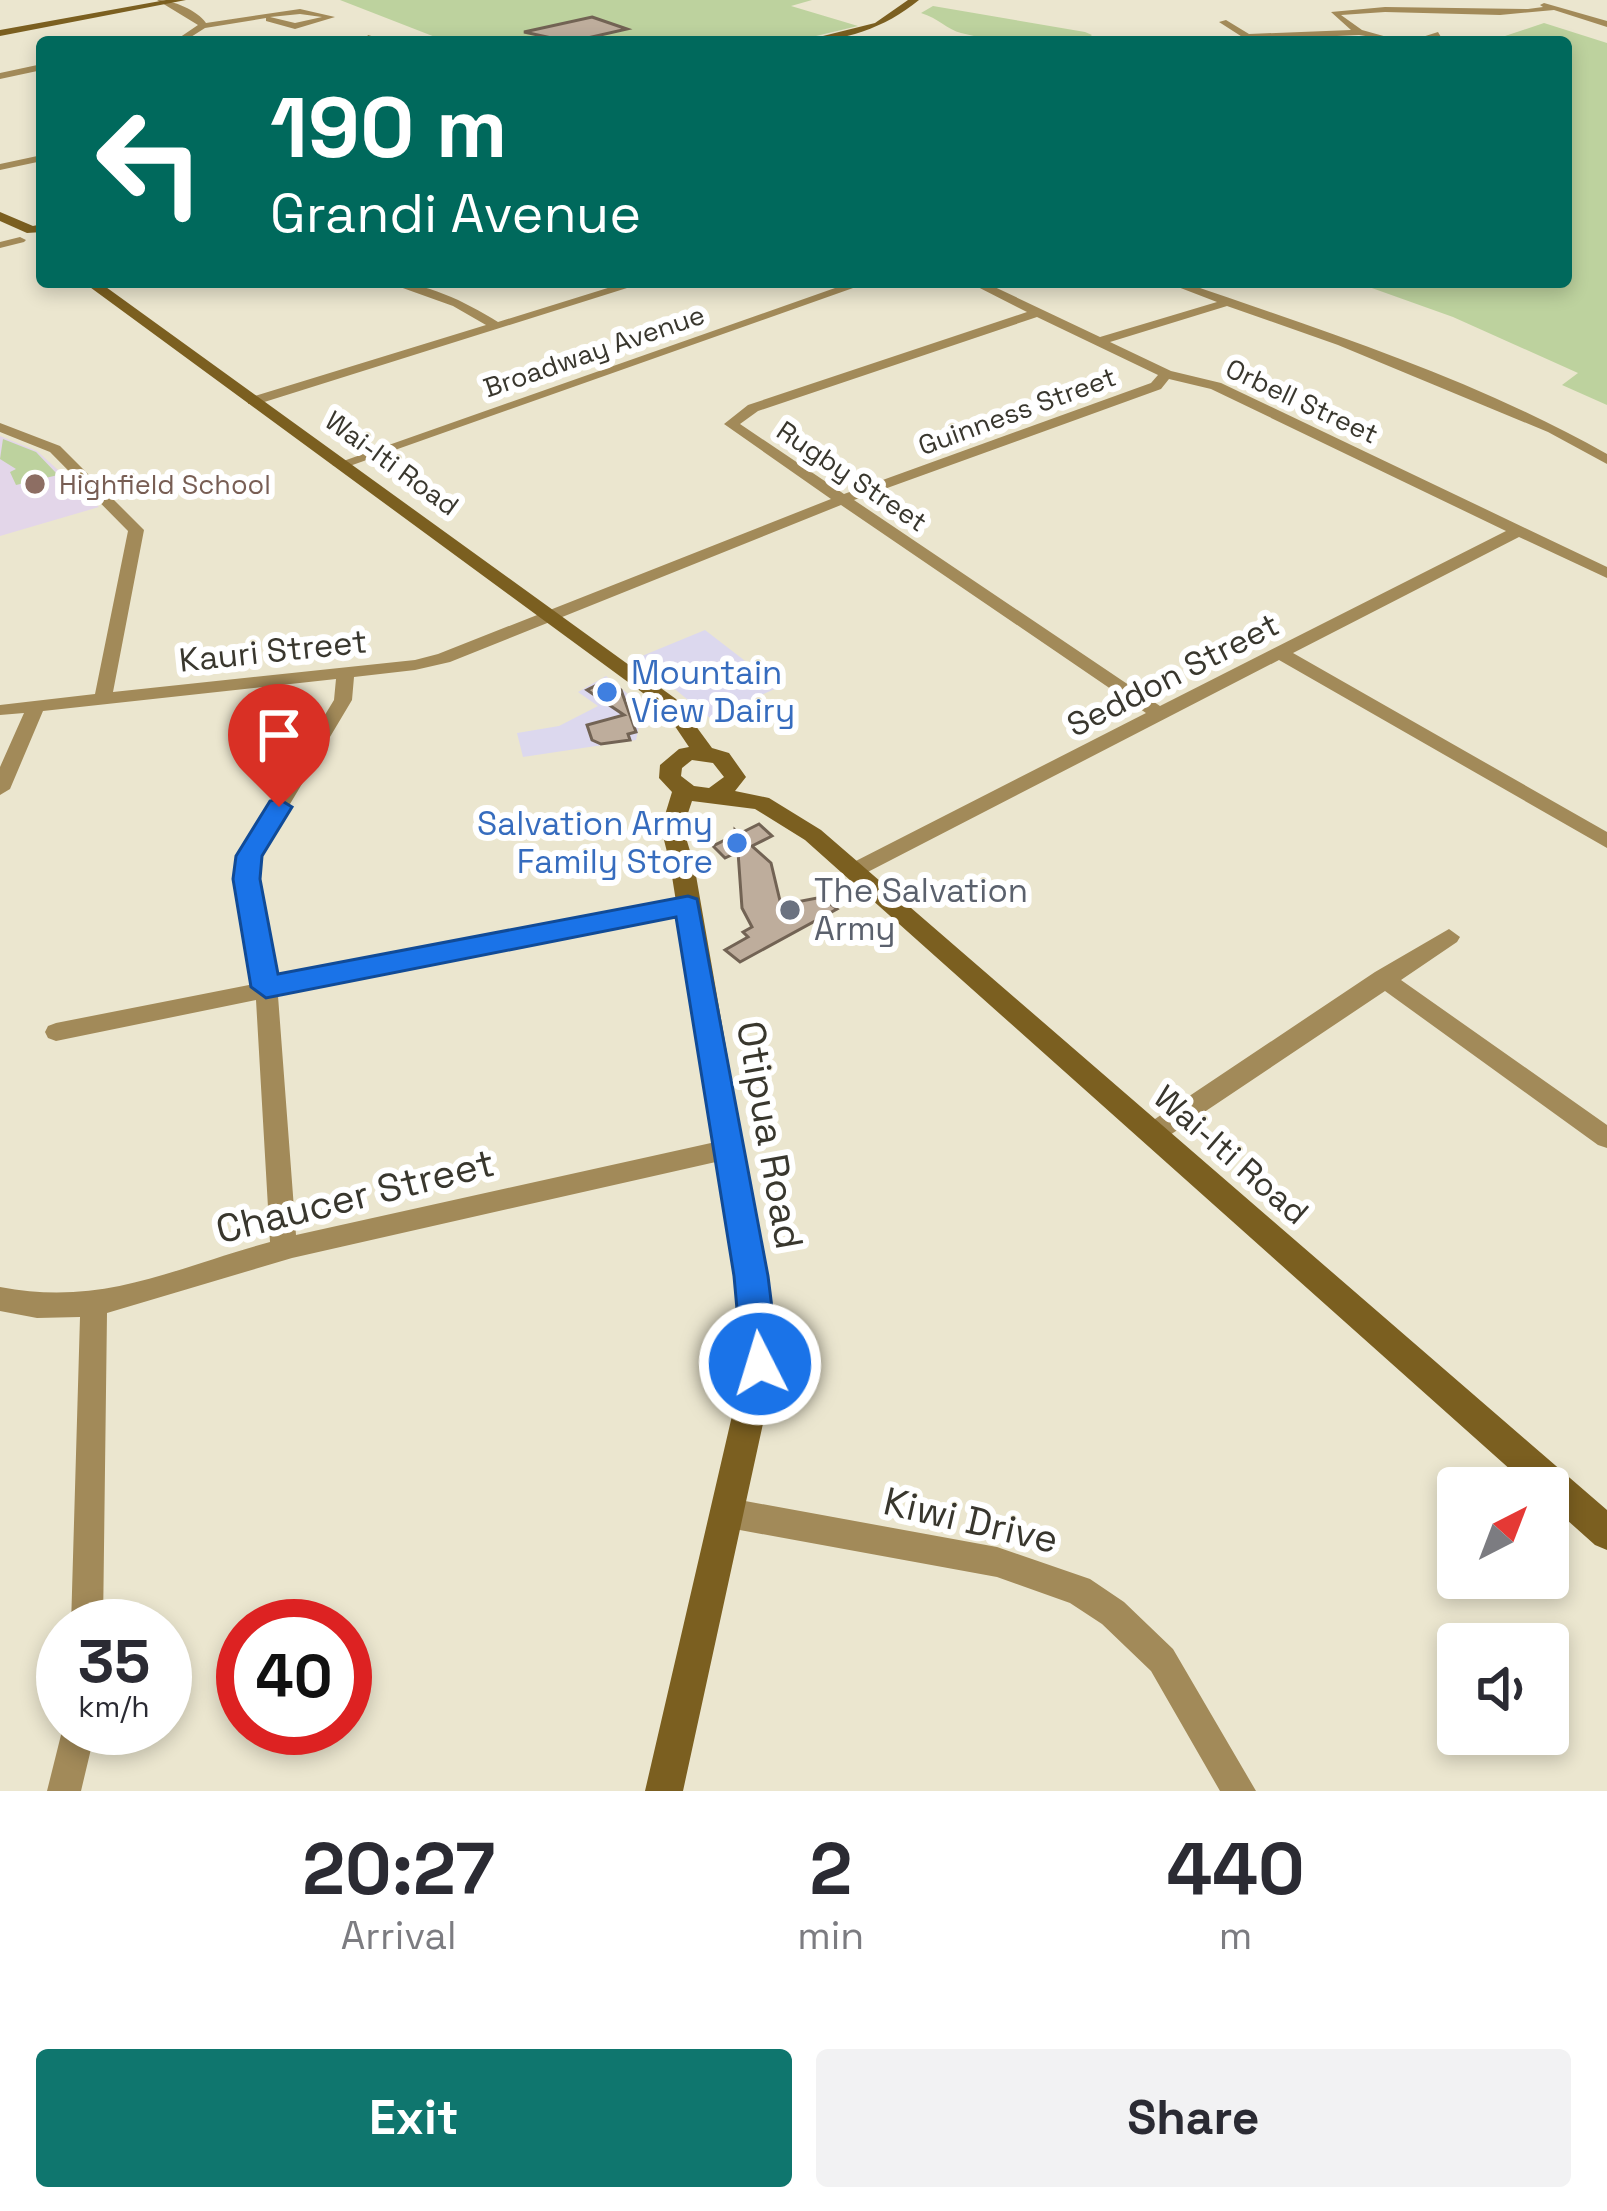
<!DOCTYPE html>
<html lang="en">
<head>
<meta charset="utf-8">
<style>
  :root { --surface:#fff; --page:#f2f2f3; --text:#2b2b33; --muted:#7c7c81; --accent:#0f766e }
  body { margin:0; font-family:"Space Grotesk",sans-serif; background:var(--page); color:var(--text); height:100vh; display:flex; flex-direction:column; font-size:45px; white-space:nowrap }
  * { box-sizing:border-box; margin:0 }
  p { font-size:39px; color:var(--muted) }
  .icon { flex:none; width:66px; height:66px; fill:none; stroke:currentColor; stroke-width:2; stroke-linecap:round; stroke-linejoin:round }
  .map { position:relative; height:1791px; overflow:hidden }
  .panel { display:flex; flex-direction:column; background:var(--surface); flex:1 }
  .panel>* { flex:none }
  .top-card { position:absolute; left:36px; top:36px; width:1536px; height:252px; border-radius:12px; box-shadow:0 6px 18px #0003; background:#00695c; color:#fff; overflow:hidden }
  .needle { width:78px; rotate:42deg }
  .tools { position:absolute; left:1437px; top:1467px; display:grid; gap:24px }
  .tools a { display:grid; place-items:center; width:132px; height:132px; border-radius:12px; background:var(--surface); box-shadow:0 6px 18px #0003; font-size:60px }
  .speed { position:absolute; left:36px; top:1599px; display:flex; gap:24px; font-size:60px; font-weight:700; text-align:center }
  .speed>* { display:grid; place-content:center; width:156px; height:156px; border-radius:50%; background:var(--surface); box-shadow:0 6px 18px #0003; line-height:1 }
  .speed small { font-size:30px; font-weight:400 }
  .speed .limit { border:18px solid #d22; background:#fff; color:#111 }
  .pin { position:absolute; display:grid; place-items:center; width:102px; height:102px; color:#fff; margin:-123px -51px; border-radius:50% 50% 50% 0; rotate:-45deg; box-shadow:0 0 12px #0007 }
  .pin .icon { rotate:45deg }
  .me { position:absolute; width:132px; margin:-66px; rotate:355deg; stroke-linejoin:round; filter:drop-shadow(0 0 9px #0008) }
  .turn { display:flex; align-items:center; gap:42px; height:252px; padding:0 36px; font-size:54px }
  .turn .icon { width:156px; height:156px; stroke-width:2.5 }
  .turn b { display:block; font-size:84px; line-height:102px }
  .eta { display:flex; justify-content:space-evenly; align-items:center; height:204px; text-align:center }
  .eta b { font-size:72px; font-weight:700; line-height:84px }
  .action { display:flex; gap:24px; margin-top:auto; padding:24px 36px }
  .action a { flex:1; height:138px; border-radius:12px; background:var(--accent); color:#fff; font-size:48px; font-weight:700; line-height:138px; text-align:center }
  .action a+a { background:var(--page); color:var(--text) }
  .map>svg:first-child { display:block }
  .commercial { fill:#dcd8ee }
  .education { fill:#e3d6e9 }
  .green { fill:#bdd29e }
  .building { fill:#bead9c; stroke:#726354; stroke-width:3 }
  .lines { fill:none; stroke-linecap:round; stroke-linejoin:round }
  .street { fill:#a28a59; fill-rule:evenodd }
  .secondary { fill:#7b5f20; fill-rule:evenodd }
  .route { fill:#1a73e8; stroke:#114b97; stroke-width:3 }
  .education-dot { fill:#8d6e63; stroke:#fff; stroke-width:4.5 }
  .shop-dot { fill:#3f7fe0; stroke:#fff; stroke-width:4.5 }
  .worship-dot { fill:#6b7280; stroke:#fff; stroke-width:4.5 }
  .labels { text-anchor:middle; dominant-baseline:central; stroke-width:12; stroke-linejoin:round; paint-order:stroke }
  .far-street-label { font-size:27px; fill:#39372e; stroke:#fff }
  .far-education-label { font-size:27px; fill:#785e54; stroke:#fff; text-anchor:start }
  .street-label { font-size:33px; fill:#39372e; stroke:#fff }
  .shop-label { font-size:33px; fill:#366cbe; stroke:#fff; text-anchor:start }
  .worship-label { font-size:33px; fill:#5b616d; stroke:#fff; text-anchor:start }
  .near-street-label { font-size:39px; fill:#39372e; stroke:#fff }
</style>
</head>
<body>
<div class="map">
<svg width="1607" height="1791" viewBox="0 0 1607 1791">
  <rect width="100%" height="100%" fill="#ebe6cf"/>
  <path class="commercial" d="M705 630 779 687 710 718 637 658Z
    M606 676 633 698 641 717 636 740 523 757 517 733 559 726 598 706 578 692Z"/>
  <path class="education" d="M0 436 37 451 99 507 0 536Z"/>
  <path class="green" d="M340 0H812L791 6 858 26 791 42H448Z
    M933 6 1085 32 1092 35 1088 38 1123 42C1069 42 1013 47 961 33 948 30 938 18 921 13Z
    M1544 23 1607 43V405L1562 385 1578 373 1453 317 1355 282H1566V42H1487Z
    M3 439 36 452 58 475 16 485 10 472 16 469 0 459Z"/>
  <path class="building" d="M592 17 627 29 570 42 524 32Z
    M607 680 621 690 636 732 628 734 630 740 601 744 592 740 587 725 624 715 587 690Z
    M759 824 772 836 752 846 771 863 781 905 822 897 837 909 740 962 725 950 748 937 743 932 752 927 742 908 738 852 725 858 713 846 735 835V830L739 834Z"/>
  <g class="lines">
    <path class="street" d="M157 0C173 0 197 10 206 23L300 9 335 17 295 29 266 21V18L205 28 183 42H173L198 25ZM300 14 322 17 295 23 270 17Z
      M1544 3 1607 21V27L1554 10 1500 15 1385 12 1341 15 1362 30 1405 42 1359 35 1247 40 1219 22 1226 20 1249 34 1351 30 1331 12 1385 7 1528 9 1543 7 1540 5Z
      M1438 32 1441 37 1412 42 1413 40Z
      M368 35 385 40 386 42 365 40Z
      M42 64V70L0 79V73Z
      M42 155V161L0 170V164Z
      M20 237 26 240 24 242 0 248V242Z
      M386 282C426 282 464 301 498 322L627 282H646L258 404H248V398L486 325 453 306Z
      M852 282H870L344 468 332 465Z
      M968 282H984L1100 337 1217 302 1165 282H1183C1324 331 1477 380 1607 454V464L1548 432 1338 345 1227 306 1110 342 1171 371 1221 383 1607 567V578L1519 537 1293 653 1607 832V848L1279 660 860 876H846L843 871 846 866 1146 713 841 505 450 662 415 670 354 677 352 700 259 856 257 879 276 980 688 898 699 905 688 912 278 996 296 1235 729 1139 738 1142 741 1149 738 1156 729 1159 292 1258 107 1313 103 1626H71L80 1317 37 1318 0 1311V1287C105 1307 173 1268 270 1242L256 1000 56 1041 48 1038 45 1032 48 1026 56 1023 254 984 237 879 239 856 334 700 336 679 43 711 10 789 0 795V767L24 713 0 715V705L95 694 128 531 50 452 0 432V423L60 446 144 530 113 692 415 660 438 654 831 499 724 424 748 405 1027 312ZM1037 317 1158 375 1151 383 844 494 740 424 758 411ZM1169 379 1211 389 1506 531 1160 706 854 500 1161 389Z
      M1449 929 1460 937 1457 942 1401 980 1607 1125V1148L1598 1145 1385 991 1161 1141 1152 1144 1143 1141 1140 1134 1143 1127 1375 972Z
      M729 1498 997 1547 1090 1579 1124 1602 1173 1649 1256 1791H1220L1151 1671 1102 1624 1070 1603 997 1577 729 1528 718 1523 714 1513 718 1503Z
      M63 1727 96 1728 81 1791H47Z"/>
    <path class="secondary" d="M166 0H186L0 36V30Z
      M908 0H919C885 28 843 42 799 42L875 23Z
      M0 212 33 226 42 224V232L27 233 0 221Z
      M83 282H99L676 699 712 748 729 753 746 777 735 791 769 798 821 830 1607 1510V1550L1595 1545 1548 1503V1488H1531L805 840 755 809 692 801 683 828 694 864 766 1276 776 1364 683 1791H645L744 1364 736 1276 670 864 661 828 672 792 659 778 660 765 679 749 689 747 662 707ZM692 760 713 763 724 777 709 788 694 786 681 776 682 768Z"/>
  </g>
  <path class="route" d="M279 799 292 807 262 856 260 879 278 974 688 896 697 899 768 1276 779 1364 773 1375 760 1380 748 1375 742 1364 734 1276 676 917 266 998 251 987 233 879 236 856 270 801Z"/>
  <circle class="education-dot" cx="35" cy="484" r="12"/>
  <g class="shop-dot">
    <circle cx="607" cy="692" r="12"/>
    <circle cx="737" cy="843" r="12"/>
  </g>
  <circle class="worship-dot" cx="790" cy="910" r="12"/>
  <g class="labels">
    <g class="far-street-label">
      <text transform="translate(594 351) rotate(-19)">Broadway Avenue</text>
      <text transform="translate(1302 401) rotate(25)">Orbell Street</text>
      <text transform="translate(1017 411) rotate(-20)">Guinness Street</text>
      <text transform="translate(392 463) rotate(36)">Wai-Iti Road</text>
      <text transform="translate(852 476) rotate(34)">Rugby Street</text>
    </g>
    <g class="far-education-label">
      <text x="59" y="484">Highfield School</text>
    </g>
    <g class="street-label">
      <text transform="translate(273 651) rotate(-6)">Kauri Street</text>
      <text transform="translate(1173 675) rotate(-27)">Seddon Street</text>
      <text transform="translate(1231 1155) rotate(41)">Wai-Iti Road</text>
    </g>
    <g class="shop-label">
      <text x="631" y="673">Mountain<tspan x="631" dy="38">View Dairy</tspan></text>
      <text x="713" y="824" text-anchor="end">Salvation Army<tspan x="713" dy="38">Family Store</tspan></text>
    </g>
    <g class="worship-label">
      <text x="814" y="891">The Salvation<tspan x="814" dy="38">Army</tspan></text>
    </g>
    <g class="near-street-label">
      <text transform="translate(770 1135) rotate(80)">Otipua Road</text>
      <text transform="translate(355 1196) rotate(-14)">Chaucer Street</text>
      <text transform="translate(971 1520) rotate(13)">Kiwi Drive</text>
    </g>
  </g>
</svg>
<div class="tools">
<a><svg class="needle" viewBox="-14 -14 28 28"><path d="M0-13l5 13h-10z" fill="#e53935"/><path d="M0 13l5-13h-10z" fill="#7c7c81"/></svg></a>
<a><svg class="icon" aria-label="sound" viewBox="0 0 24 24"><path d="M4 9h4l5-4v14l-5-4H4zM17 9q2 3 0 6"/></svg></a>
</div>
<div class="speed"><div>35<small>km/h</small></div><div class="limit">40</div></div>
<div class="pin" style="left:279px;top:807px;background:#d93025"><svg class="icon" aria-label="arrive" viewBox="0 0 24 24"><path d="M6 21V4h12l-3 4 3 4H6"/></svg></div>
<svg class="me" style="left:760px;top:1364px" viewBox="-20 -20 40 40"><circle r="17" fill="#1a73e8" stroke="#fff" stroke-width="3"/><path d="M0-11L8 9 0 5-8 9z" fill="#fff"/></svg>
<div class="top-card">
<div class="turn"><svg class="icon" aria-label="left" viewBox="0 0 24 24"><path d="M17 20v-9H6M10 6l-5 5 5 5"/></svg><div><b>190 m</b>Grandi Avenue</div></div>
</div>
</div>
<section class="panel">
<div class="eta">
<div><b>20:27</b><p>Arrival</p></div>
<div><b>2</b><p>min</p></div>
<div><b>440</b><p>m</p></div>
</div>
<div class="action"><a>Exit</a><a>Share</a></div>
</section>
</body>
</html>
